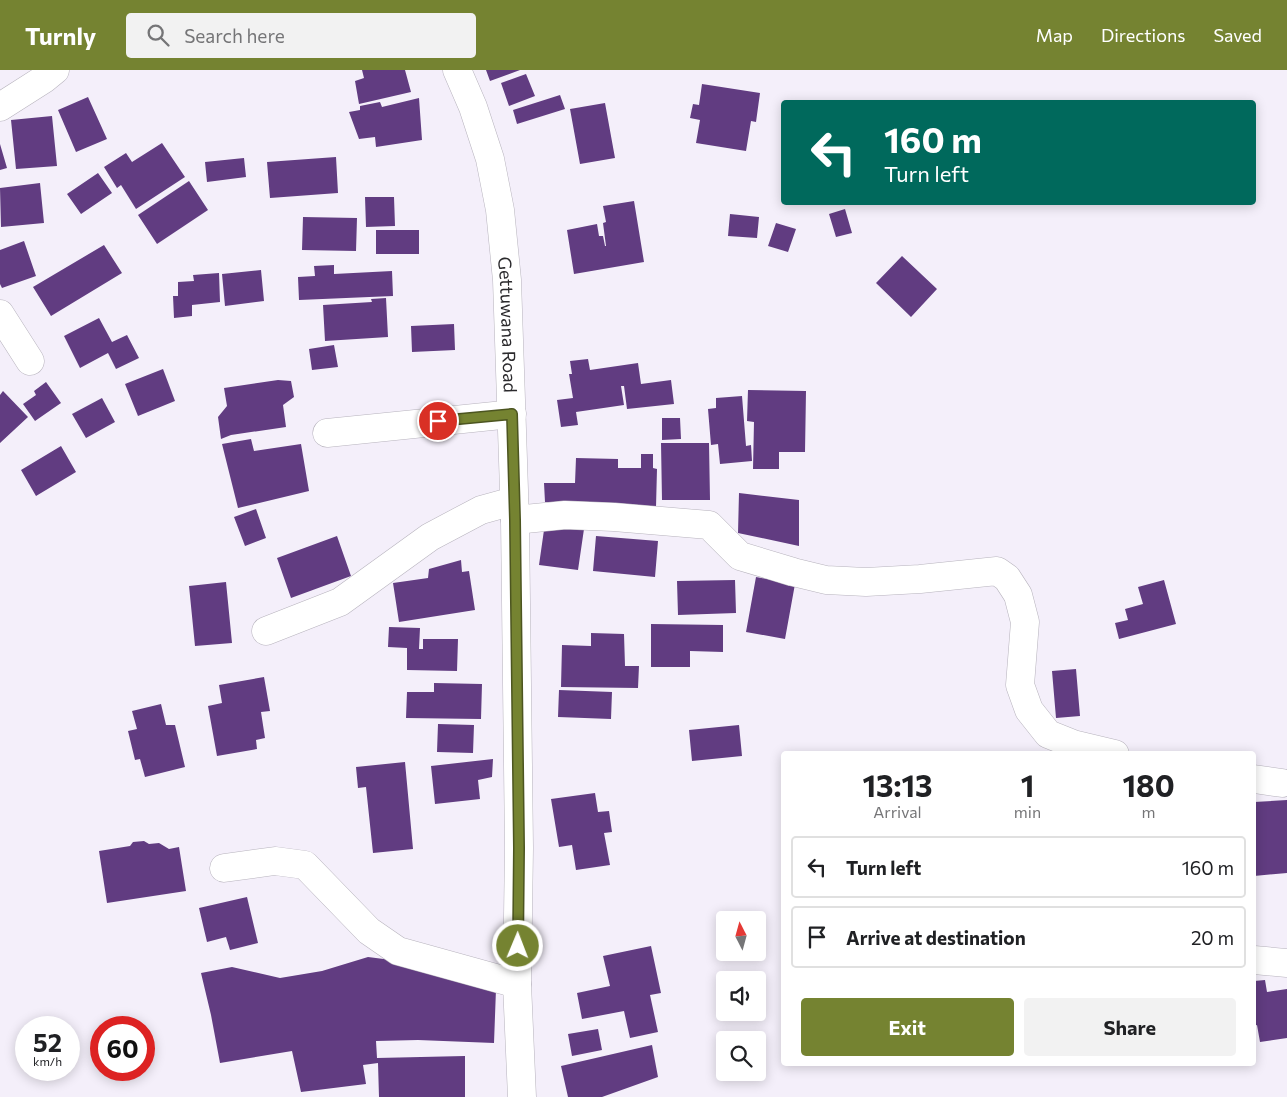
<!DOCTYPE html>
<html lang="en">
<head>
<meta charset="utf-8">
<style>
  :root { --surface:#fff; --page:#f2f2f2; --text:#202124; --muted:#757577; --line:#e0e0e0; --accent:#758331 }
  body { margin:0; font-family:Commissioner,sans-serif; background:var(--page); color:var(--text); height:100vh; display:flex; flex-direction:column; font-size:19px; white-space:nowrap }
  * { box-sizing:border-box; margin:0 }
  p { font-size:16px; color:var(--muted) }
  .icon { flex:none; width:28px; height:28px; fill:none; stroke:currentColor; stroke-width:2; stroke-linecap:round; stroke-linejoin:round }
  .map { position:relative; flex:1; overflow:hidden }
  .panel { position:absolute; left:781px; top:681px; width:475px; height:315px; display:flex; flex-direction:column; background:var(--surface); border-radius:5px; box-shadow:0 2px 12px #0003 }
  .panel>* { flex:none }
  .hud { position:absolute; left:781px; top:30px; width:475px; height:105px; border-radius:5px; box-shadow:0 2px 12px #0003; background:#00695c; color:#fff; overflow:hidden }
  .needle { width:32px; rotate:354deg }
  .tools { position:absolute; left:716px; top:841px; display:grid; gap:10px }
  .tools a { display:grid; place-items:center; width:50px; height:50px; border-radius:5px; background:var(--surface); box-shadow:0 2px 12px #0003; font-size:25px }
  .speed { position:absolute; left:15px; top:946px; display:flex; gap:10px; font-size:25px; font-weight:700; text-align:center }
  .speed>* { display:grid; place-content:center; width:65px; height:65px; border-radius:50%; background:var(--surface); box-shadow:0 2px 12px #0003; line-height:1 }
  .speed small { font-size:12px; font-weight:400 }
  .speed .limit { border:8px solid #d22; background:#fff; color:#111 }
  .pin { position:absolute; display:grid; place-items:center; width:42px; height:42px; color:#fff; margin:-21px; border:2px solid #fff; border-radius:50%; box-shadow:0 1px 5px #0007 }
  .me { position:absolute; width:55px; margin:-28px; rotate:1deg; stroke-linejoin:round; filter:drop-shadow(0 0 4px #0008) }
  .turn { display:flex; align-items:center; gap:18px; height:105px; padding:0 20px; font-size:22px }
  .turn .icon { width:65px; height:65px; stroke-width:2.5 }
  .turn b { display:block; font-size:35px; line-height:42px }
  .eta { display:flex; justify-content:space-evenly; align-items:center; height:85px; text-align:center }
  .eta b { font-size:30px; font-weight:700; line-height:35px }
  .button { display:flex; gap:10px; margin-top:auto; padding:10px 20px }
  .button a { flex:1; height:58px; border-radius:5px; background:var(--accent); color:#fff; font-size:20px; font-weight:700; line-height:58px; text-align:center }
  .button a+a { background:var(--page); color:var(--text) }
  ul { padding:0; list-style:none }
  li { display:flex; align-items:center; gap:15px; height:62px; margin:0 10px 8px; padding:0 10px; border:2px solid var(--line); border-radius:5px }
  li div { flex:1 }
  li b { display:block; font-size:19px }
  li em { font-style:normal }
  header { display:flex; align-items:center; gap:30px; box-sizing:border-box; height:70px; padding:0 25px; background:var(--accent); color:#fff }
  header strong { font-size:24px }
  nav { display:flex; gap:28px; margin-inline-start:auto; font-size:18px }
  .search { width:350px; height:45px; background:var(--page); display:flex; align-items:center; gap:12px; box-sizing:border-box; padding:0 18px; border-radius:5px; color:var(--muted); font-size:19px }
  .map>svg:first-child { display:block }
  .building { fill:#613c81 }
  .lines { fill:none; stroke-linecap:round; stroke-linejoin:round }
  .minor-casing { stroke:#b7b3bd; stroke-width:29 }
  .major-casing { stroke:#b7b3bd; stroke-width:29 }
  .minor { stroke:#fff; stroke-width:28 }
  .major { stroke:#fff; stroke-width:28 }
  .route-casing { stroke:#4c5520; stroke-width:12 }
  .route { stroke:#758331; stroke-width:9 }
  .labels { text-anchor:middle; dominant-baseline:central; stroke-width:5; stroke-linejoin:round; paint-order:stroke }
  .street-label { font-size:18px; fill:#2b2a2d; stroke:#fff }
</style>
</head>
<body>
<header>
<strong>Turnly</strong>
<div class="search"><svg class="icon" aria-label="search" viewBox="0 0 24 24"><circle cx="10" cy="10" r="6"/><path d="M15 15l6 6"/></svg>Search here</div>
<nav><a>Map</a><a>Directions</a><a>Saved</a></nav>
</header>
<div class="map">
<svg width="1287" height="1027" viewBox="0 0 1287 1027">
  <rect width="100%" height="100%" fill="#f4effa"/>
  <path class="building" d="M362 0H405L411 22 359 34 355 11 364 8Z
    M486 0H520L490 11Z
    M526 4 535 26 509 36 501 13Z
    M702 14 760 23 756 52 751 51 746 81 696 73 700 50 690 48 693 34 699 35Z
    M560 25 565 39 517 54 513 40Z
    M88 27 107 69 76 82 58 40Z
    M419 28 422 70 376 77 375 67 359 69 349 42 360 40V36L380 32 382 37Z
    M605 33 615 88 580 94 570 39Z
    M52 46 57 96 16 99 11 50Z
    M162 73 185 107 136 139 121 115 117 118 104 97 126 83 132 92Z
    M0 74 7 98 0 100Z
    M336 87 338 123 270 128 267 92Z
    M244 88 246 107 207 112 205 92Z
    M98 103 112 123 81 144 67 124Z
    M189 111 208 140 157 174 138 145Z
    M40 113 44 153 1 157 0 118Z
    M365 127H394L395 156 366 157Z
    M634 131 644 192 574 204 567 160 597 154 599 166H603L605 176H606L603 153 606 152 603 136Z
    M845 139 852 163 836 167 829 144Z
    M730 144 759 147 757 168 728 166Z
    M303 147 357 148 356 181 302 180Z
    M776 153 796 159 788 182 768 176Z
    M376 160H419V184H376Z
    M24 171 36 206 2 218 0 214V180Z
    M104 175 122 203 51 246 33 217Z
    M902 186 937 219 911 247 876 213Z
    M334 195V204L392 201 393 226 299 230 298 207 315 206 314 196Z
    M261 200 264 231 225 236 222 204Z
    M219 203 220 232 192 235V246L174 248 173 226H178V212L194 211 193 205Z
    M386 228 388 267 325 271 323 235 372 232 371 229Z
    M99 248 112 272 127 265 139 288 116 299 108 283 80 298 64 266Z
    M454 254 455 280 412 282 411 256Z
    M334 275 338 297 312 300 309 279Z
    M588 289 590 300 638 293 641 314 671 310 674 334 627 339 624 316H621L624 335 576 342 578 355 561 357 557 330 573 328 569 304H572L570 291Z
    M163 299 175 331 138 346 125 314Z
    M278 310 291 311 294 327 283 335 286 357 231 365 221 369 218 347 227 336 224 318Z
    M46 312 61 333 35 351 23 334 36 325 34 321Z
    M748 320 806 321 805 382H779V399H753L754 352 747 351Z
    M3 321 28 347 0 373V325Z
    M742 326 746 376 751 375 752 391 720 394 718 374 711 375 708 339 716 338V328Z
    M102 328 115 352 86 368 72 344Z
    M662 348H680L681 369 662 370Z
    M251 369 254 381 301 374 309 421 238 438 222 374Z
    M661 373H709L710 430H662Z
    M61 376 76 402 36 426 21 400Z
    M641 384H653V398L657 399 656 437 574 434 545 432 544 413H575L576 388 618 389V398H641Z
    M739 423 799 430V476L738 463Z
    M256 439 266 468 245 476 234 447Z
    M545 453 584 459 578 500 539 495Z
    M337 466 351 506 291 528 277 488Z
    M596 466 658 471 655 507 593 501Z
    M461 490 462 502 469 501 475 540 399 552 393 513 428 508 429 499Z
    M756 507 795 514 785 569 746 562Z
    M735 510 736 543 678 545 677 511Z
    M1164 510 1176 554 1119 569 1115 553 1128 550 1125 539 1143 534 1138 517Z
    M226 512 232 573 195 576 189 516Z
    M651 554 723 555V582L690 581V597H651Z
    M389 557 420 558 419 579H423V569H458L457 601 407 600V578L388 577Z
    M591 563 624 564 625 596H639L638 618 561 617 562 575 591 576Z
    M1076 599 1080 646 1056 648 1052 601Z
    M264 607 270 641 261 642 265 668 256 670 257 679 217 686 208 636 222 633 219 615Z
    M434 613 482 614 481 649 406 648 407 622H434Z
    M559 620 612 622 611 649 558 647Z
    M161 634 166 655H175L185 697 145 707 140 689 135 690 128 661 137 659 132 641Z
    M438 654 474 655 473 683 437 682Z
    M739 655 742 686 692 691 689 660Z
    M493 689 492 707 478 710 480 729 435 734 431 696Z
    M405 692 413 779 373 783 366 717 358 718 356 697Z
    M595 723 598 742 609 741 612 762 604 763 610 795 576 800 572 775 559 777 551 729Z
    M1287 730V803L1254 806V732Z
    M144 771 149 774 159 773 169 779 179 777 186 821 107 833 99 781 130 776 133 772Z
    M247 827 258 873 230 880 226 867 207 872 199 838Z
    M651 876 661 923 650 925 658 962 630 968 624 941 582 949 577 923 610 916 603 886Z
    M368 887 407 892 496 919 494 973 418 970 376 971 377 988 465 986V1027H379L378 993 363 995 366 1014 301 1022 292 981 220 993 211 945 201 903 232 897 280 908 322 901Z
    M1265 910 1267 922 1287 919V968L1260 972 1257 955 1254 956V911Z
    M598 959 602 980 572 986 568 964Z
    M652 975 658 1007 602 1027H568L561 996Z"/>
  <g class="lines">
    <g class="minor-casing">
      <path id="minor" d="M0 37 44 9 55 0
        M0 244 30 291
        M327 363 512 344
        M515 450 565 445 614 447 709 455 740 486 793 502 826 510 866 512 920 509 997 501 1007 508 1018 525 1025 552 1020 615 1029 640 1048 664 1073 674 1115 684
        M266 561 340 532 430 467 481 440 514 431
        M1254 709 1282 713
        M224 798 275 791 305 795 369 861 398 881 517 914
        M1254 890 1287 893"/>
    </g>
    <g class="major-casing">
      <g id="major">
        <path id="s1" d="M457 0 473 37 490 89 500 140 507 210 515 450 519 778 517 914 522 1027"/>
      </g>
    </g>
    <use href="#minor" class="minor"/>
    <use href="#major" class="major"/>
  </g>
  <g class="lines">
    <g class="route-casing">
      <path id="route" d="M438 351 512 344 515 450 519 778 518 876"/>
    </g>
    <use href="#route" class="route"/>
  </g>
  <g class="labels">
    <g class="street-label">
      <text stroke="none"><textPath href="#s1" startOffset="262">Gettuwana Road</textPath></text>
    </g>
  </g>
</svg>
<div class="tools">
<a><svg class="needle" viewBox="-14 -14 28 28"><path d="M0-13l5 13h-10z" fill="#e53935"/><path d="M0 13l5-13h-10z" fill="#757577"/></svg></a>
<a><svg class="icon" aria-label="sound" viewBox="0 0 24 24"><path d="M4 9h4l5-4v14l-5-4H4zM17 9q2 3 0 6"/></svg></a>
<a><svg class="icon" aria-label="search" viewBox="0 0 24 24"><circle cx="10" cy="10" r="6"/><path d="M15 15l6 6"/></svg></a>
</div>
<div class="speed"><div>52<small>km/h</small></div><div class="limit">60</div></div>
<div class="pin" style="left:438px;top:351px;background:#d93025"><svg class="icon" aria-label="arrive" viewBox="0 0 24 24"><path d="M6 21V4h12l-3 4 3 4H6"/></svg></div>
<svg class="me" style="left:518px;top:876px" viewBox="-20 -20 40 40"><circle r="17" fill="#758331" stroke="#fff" stroke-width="3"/><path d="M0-11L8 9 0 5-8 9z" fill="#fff"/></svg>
<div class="hud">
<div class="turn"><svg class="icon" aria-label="left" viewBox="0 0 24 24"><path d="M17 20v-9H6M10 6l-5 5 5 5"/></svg><div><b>160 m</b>Turn left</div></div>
</div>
<section class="panel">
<div class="eta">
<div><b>13:13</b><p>Arrival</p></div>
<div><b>1</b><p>min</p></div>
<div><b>180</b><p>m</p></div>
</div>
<ul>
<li><svg class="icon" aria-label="left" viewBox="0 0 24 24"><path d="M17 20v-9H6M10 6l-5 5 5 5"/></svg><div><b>Turn left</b></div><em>160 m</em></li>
<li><svg class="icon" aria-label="arrive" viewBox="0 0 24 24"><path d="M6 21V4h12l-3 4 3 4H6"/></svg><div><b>Arrive at destination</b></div><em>20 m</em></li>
</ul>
<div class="button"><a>Exit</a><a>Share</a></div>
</section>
</div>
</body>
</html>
